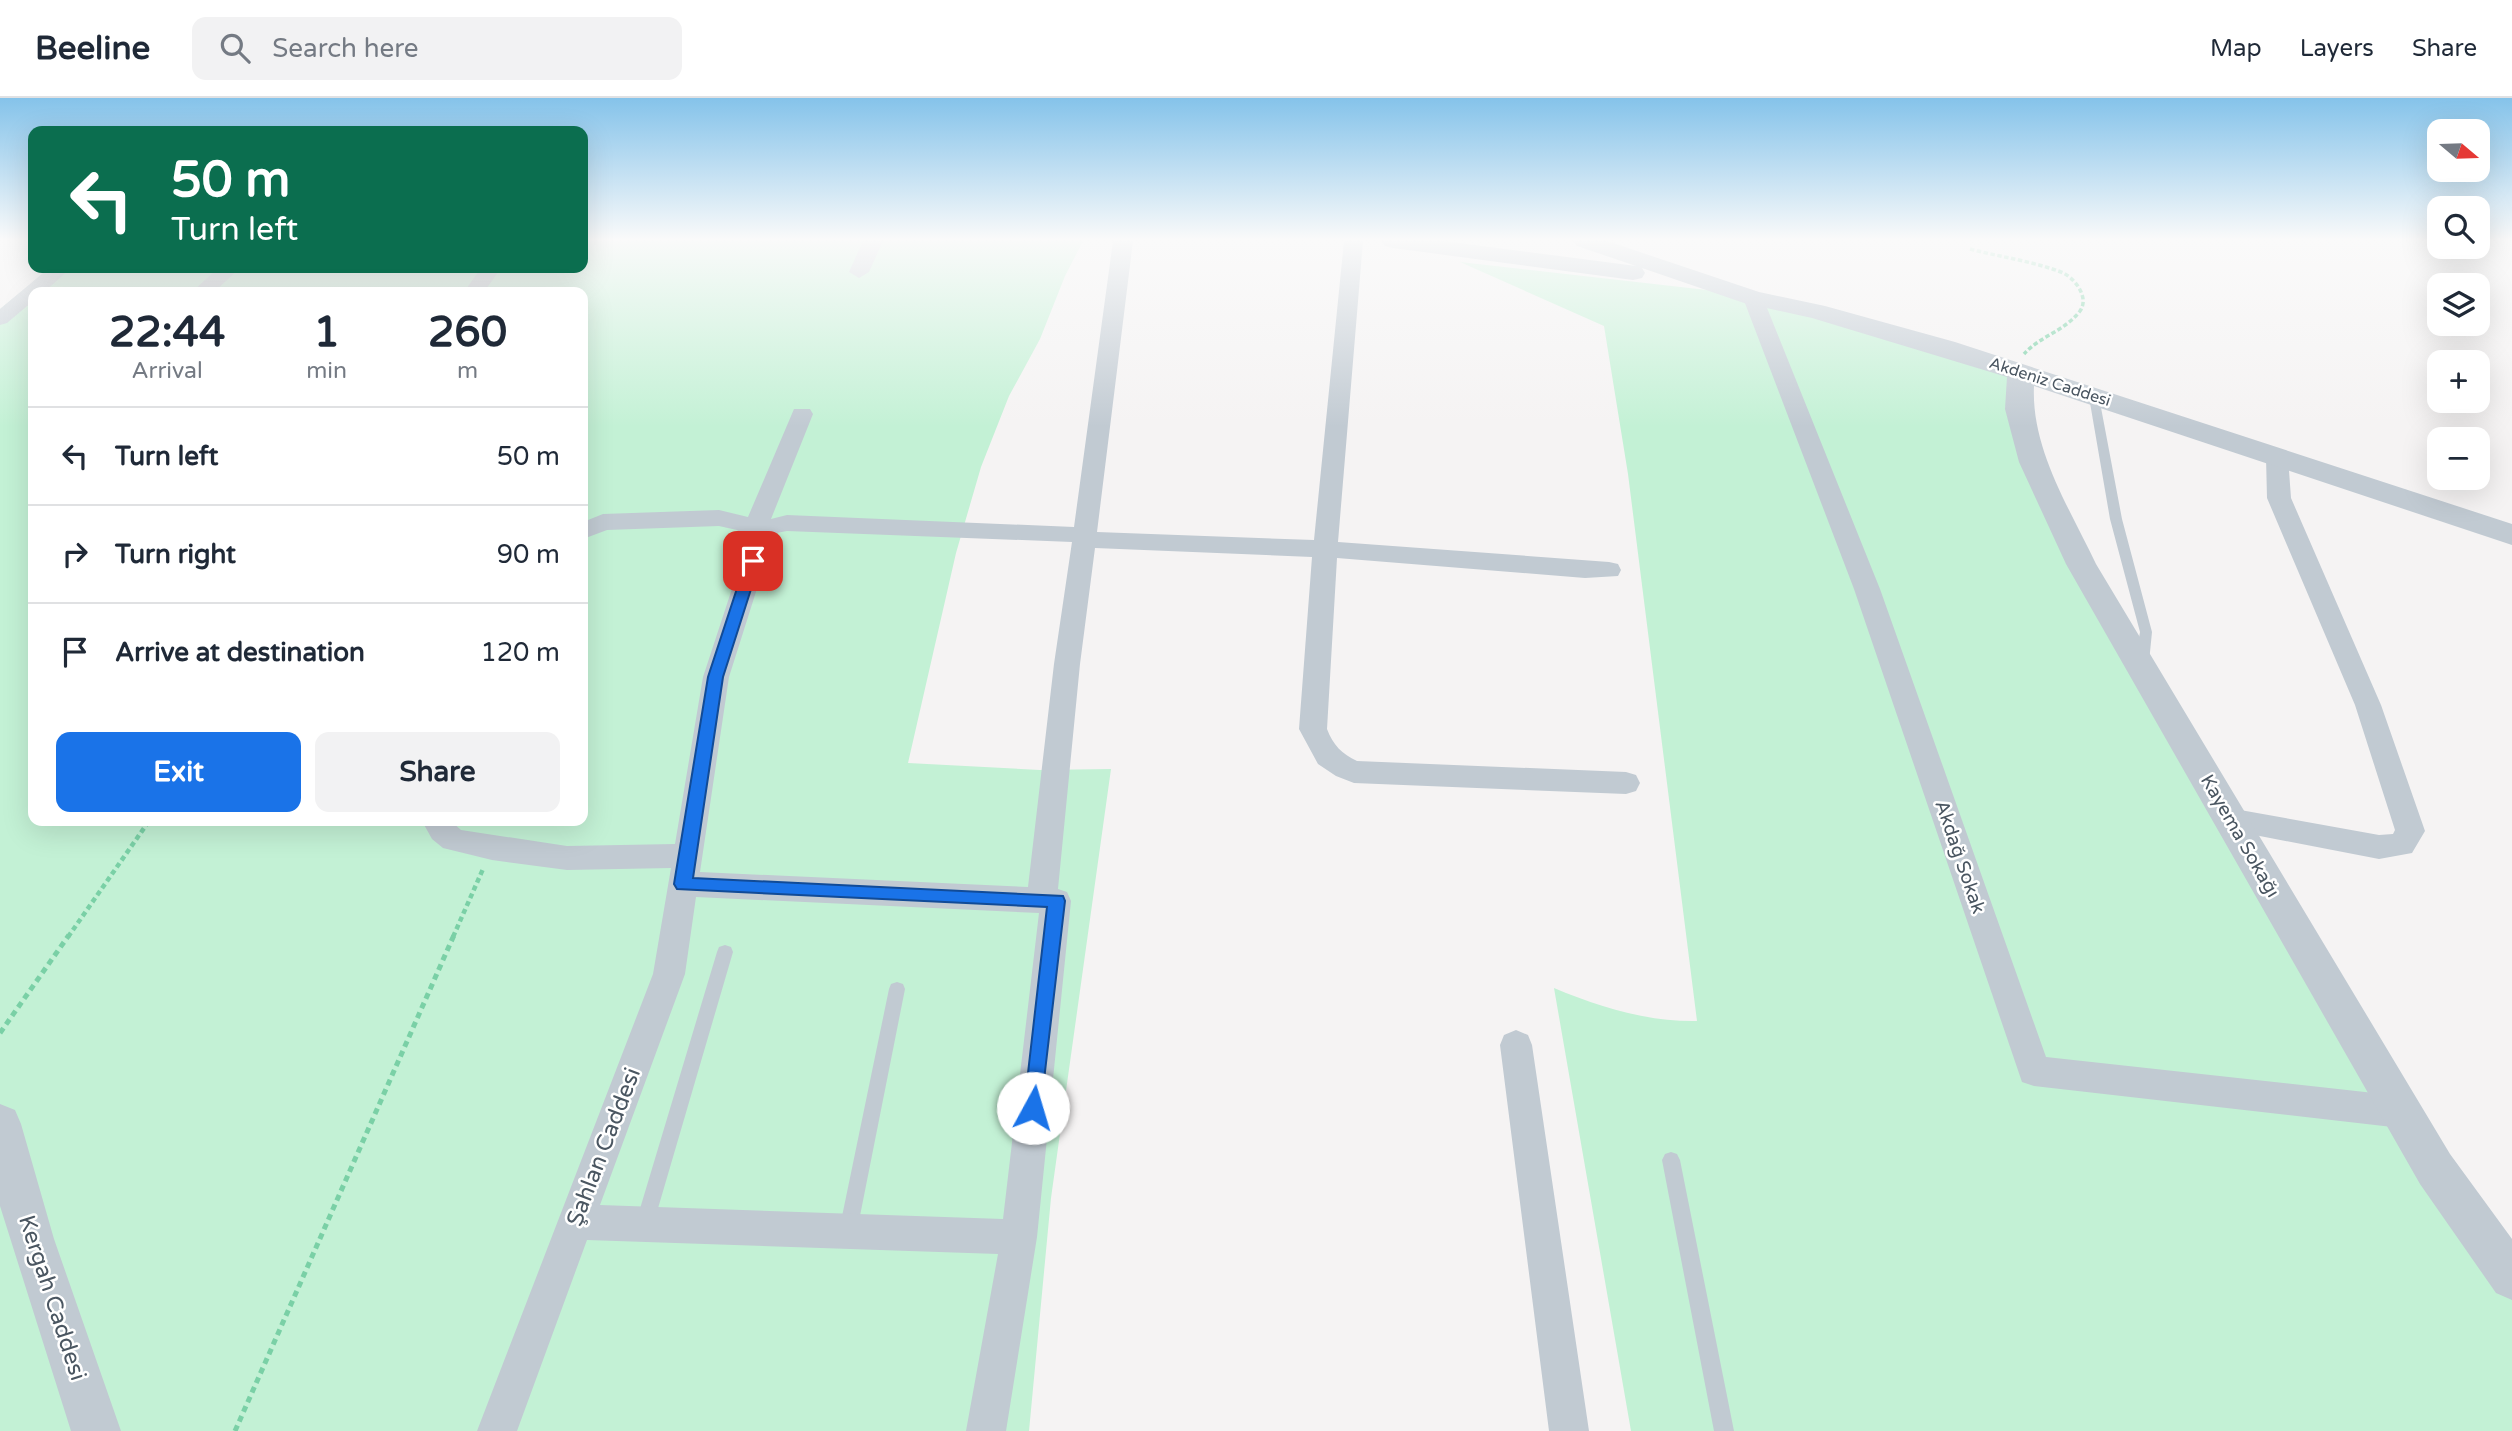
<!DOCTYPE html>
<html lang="en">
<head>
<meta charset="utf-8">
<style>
  :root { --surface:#fff; --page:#f2f2f3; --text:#1f2937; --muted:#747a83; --line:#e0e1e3; --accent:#1a73e8 }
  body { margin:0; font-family:"Varela Round",sans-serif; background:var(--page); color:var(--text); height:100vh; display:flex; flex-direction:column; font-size:26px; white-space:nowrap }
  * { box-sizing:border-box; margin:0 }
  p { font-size:23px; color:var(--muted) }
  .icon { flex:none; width:38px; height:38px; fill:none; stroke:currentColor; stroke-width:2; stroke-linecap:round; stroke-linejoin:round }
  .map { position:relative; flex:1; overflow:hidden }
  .panel { position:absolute; left:28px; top:189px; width:560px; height:539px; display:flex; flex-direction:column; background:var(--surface); border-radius:14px; box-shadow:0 7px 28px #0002 }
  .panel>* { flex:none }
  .hud { position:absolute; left:28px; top:28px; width:560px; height:147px; border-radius:14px; box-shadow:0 7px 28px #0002; background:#0b6e4f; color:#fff; overflow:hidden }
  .needle { width:46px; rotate:109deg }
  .controls { position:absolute; left:2427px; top:21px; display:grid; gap:14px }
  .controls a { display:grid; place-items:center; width:63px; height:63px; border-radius:14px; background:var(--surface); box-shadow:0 7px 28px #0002; font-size:35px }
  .pin { position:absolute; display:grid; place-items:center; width:60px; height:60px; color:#fff; margin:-30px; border-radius:14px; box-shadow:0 4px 10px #0006 }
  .me { position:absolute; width:77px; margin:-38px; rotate:6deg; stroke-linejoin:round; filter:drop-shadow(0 0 5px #0008) }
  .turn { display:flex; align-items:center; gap:24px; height:147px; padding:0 28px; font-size:32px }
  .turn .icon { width:91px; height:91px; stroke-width:2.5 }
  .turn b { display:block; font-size:49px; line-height:60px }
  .eta { display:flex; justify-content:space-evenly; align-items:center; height:119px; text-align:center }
  .eta b { font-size:42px; font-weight:700; line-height:49px }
  .cta { display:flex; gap:14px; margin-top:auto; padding:14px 28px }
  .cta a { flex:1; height:80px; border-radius:14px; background:var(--accent); color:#fff; font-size:28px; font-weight:700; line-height:80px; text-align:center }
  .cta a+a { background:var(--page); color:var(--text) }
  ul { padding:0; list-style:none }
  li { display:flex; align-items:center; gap:21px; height:98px; padding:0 28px; border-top:2px solid var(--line) }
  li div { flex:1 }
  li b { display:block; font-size:26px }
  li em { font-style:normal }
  header { display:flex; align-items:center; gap:42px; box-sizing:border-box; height:98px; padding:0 35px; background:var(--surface); border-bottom:2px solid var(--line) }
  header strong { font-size:33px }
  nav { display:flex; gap:38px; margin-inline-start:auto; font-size:24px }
  .search { width:490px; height:63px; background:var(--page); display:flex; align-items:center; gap:18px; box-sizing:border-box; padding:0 24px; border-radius:14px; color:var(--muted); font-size:26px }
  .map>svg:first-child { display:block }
  .green { fill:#c3f1d5; fill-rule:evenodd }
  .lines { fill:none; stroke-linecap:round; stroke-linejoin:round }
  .path-far2 { stroke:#7ad0a6; stroke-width:3.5; stroke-dasharray:4.5 2.5; stroke-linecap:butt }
  .path-far1 { stroke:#7ad0a6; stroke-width:4.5; stroke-dasharray:5 3.5; stroke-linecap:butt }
  .path { stroke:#7ad0a6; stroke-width:5; stroke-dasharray:6 4.5; stroke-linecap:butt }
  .service { fill:#c1cad2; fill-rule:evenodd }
  .minor { fill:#c1cad2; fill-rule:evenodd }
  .tertiary { fill:#c1cad2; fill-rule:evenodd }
  .route { fill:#1a73e8; stroke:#114b97; stroke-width:2 }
  .labels { text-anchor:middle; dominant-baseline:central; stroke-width:5; stroke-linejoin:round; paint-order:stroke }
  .far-street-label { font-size:16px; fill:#4a5661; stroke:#fff }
  .street-label { font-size:19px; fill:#4a5661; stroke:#fff }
  .near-street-label { font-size:23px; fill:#4a5661; stroke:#fff }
</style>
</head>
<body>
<header>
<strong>Beeline</strong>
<div class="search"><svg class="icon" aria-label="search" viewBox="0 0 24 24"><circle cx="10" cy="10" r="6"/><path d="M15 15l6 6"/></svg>Search here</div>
<nav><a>Map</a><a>Layers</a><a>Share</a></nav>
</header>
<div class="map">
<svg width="2512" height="1333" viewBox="0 0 2512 1333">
  <rect width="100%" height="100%" fill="#f5f3f3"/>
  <path class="green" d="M583 143H1083L1065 178 1040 241 1009 298 981 369 956 455 908 665 1040 672 1111 671 1051 1100 1029 1333H0V211L51 170H583ZM33 194H583V723H33Z
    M1460 164 1751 197 2020 274 2026 351 2512 1184V1333H1631L1554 890C1599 909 1648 924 1697 923L1628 376 1604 228Z"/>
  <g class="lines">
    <path class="path-far2" d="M1970 151C2000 159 2032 163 2061 174 2074 179 2090 199 2080 213 2065 233 2040 238 2024 256"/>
    <path class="path-far1" d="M68 839 149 723
      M453 839 483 771"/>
    <path class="path" d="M0 935 69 837
      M235 1333 454 837"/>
    <path class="service" d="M2094 296 2099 299 2122 421 2152 534 2149 564 2142 569 2135 564 2140 534 2110 421 2089 299Z
      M725 847 731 849 733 854 654 1124 651 1130 645 1133 639 1130 636 1124 717 854 719 849Z
      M897 884 903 886 905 891 857 1133 854 1139 848 1142 842 1139 839 1133 889 891 891 886Z
      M1671 1054 1677 1056 1680 1062 1734 1333H1714L1662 1062 1665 1056Z"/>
    <path class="minor" d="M863 143H883L869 174 859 180 849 174Z
      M1113 143H1133L1097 434 1314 442 1344 143H1363L1338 444 1609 464 1618 466 1621 472 1618 478 1585 480 1337 460 1327 631C1333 647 1342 656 1357 663L1626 674 1636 677 1640 685 1636 693 1626 696 1354 685 1336 678 1318 666 1299 631 1312 459 1095 450 1080 566 1058 791 1067 794 1071 803 1037 1139 1006 1333H966L998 1156 587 1142 517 1333H477L653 876 671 770 567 772 492 762 443 750 432 741 422 723H451L461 732 567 748 675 746 703 579 748 442 737 432 719 428 607 432 583 441V424L603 416 719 412 748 419 794 311H810L813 316 771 421 787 417 1074 429ZM787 433 1072 444 1054 566 1028 789 700 774 729 579 773 440 771 436ZM696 799 1039 815 1003 1121 600 1107 685 876Z
      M49 170H71L44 194H33V203L7 225 0 227V211Z
      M218 170H240L214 194H192Z
      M481 170H501L484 194H464Z
      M1753 194 1760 196 1763 200 1880 491 2046 959 2401 998 2413 1003 2418 1014 2413 1025 2401 1030 2034 988 2022 984 1854 491 1743 200 1746 196Z
      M2277 352 2285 354 2288 359 2291 400 2381 607 2425 733 2412 755 2379 761 2229 732 2219 729 2215 721 2219 713 2229 710 2379 737 2393 736 2395 732 2355 607 2267 400 2266 359 2269 354Z
      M1516 932 1528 937 1532 947 1589 1333H1549L1500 947 1504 937Z"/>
    <path class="tertiary" d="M1381 143H1444L1636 168 1577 148 1573 143H1607L1759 194 1825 208 1955 244 2512 426V447L2034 288C2031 351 2070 411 2096 466L2450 1056 2512 1141V1202L2496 1195 2420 1086 2066 466 2019 364 2005 311 2007 279 1812 220 1744 205 1642 170 1645 175 1642 180 1633 182 1393 150 1385 148Z
      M0 1006 15 1012 21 1026 54 1141 121 1333H71L0 1108Z"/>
  </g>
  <linearGradient id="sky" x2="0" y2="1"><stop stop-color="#85c3ea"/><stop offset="0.43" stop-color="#fafafa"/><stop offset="1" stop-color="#fafafa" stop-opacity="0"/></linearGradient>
  <rect width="2512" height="329" fill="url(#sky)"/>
  <path class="route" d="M753 459 760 463 723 579 693 780 1063 798 1065 803 1040 1016 1033 1018 1027 1016 1024 1010 1047 809 677 791 674 786 708 579 746 463Z"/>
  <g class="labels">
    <g class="far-street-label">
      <text transform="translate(2050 284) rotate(18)">Akdeniz Caddesi</text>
    </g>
    <g class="street-label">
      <text transform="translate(2240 738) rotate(60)">Kayema Sokağı</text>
      <text transform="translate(1960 759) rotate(71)">Akdağ Sokak</text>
    </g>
    <g class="near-street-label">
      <text transform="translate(604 1049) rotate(-69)">Şahlan Caddesi</text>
      <text transform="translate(52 1200) rotate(72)">Kergah Caddesi</text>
    </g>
  </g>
</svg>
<div class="controls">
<a><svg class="needle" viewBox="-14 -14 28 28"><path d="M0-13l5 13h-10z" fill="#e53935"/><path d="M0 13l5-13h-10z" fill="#747a83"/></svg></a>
<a><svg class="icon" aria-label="search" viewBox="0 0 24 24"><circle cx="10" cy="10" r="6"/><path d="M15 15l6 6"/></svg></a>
<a><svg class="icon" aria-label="layers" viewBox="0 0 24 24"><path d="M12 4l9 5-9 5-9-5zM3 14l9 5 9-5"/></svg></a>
<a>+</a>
<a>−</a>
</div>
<div class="pin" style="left:753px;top:463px;background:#d93025"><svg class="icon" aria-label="arrive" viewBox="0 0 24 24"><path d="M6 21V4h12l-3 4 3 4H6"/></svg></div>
<svg class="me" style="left:1033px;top:1010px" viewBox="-20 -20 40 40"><circle r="19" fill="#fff"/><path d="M0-13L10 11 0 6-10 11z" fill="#1a73e8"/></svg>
<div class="hud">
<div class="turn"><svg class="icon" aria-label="left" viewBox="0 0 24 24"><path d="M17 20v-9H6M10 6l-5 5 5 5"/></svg><div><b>50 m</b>Turn left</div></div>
</div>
<section class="panel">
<div class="eta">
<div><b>22:44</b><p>Arrival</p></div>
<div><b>1</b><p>min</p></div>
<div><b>260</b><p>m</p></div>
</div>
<ul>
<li><svg class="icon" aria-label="left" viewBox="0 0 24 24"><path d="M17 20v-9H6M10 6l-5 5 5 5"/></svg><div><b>Turn left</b></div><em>50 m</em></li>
<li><svg class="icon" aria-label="right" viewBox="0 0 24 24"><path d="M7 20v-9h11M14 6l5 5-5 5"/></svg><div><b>Turn right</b></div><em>90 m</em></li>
<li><svg class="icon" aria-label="arrive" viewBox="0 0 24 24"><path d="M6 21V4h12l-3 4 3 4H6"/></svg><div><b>Arrive at destination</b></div><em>120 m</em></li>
</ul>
<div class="cta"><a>Exit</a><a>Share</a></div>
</section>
</div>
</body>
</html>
